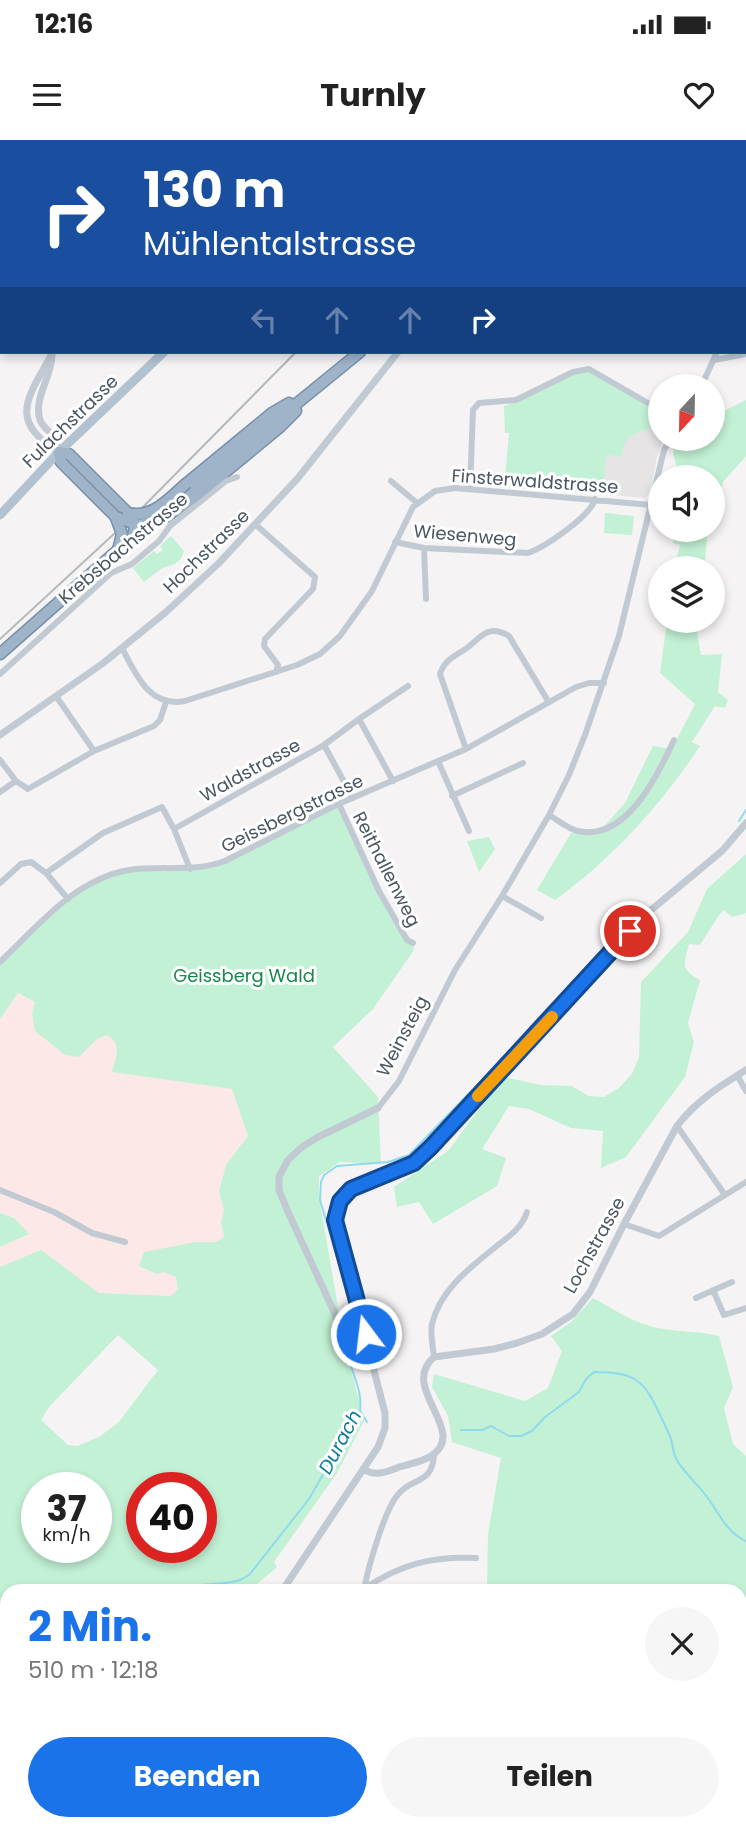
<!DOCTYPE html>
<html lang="de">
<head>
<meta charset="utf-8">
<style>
  :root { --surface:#fff; --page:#f6f6f6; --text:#222; --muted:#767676; --accent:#1a73e8 }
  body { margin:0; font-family:Poppins,sans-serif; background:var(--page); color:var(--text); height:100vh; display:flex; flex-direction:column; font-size:26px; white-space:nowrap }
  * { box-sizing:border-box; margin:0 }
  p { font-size:23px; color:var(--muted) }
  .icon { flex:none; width:38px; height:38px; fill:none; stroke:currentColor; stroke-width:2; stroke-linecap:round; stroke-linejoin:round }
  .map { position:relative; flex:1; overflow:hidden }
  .sheet { position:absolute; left:0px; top:1444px; width:747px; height:247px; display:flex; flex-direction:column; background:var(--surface); border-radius:21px 21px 0 0; box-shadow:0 4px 10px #0003 }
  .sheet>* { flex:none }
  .guide { position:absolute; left:0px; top:0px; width:747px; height:214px; box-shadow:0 4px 10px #0003; background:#1a4fa0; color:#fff; overflow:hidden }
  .needle { width:46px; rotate:202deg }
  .controls { position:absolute; left:648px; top:234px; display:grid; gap:14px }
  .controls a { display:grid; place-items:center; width:77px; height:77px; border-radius:50%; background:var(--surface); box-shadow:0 4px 10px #0003; font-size:35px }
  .speed { position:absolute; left:21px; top:1332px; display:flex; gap:14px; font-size:35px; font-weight:700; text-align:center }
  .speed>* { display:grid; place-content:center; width:91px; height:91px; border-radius:50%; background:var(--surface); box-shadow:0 4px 10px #0003; line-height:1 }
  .speed small { font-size:18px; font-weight:400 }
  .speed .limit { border:10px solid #d22; background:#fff; color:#111 }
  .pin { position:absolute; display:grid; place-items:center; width:60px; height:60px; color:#fff; margin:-30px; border:4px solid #fff; border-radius:50%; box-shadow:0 2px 7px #0007 }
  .me { position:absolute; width:77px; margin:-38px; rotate:345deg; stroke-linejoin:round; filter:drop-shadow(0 0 5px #0008) }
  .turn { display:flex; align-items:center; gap:24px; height:147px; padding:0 28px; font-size:32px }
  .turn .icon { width:91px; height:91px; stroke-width:2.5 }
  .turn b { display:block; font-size:49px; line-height:60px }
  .lanes { display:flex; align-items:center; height:66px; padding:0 28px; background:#0003; justify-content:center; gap:35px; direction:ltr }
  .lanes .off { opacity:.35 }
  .round { display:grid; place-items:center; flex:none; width:74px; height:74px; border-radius:37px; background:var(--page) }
  .headline { display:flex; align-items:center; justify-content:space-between; height:119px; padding:0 28px }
  h1 { font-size:42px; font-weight:700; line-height:52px; color:var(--accent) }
  .action { display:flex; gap:14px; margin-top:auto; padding:14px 28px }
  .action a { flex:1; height:80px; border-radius:42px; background:var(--accent); color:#fff; font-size:28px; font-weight:700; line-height:80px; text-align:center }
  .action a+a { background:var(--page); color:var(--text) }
  .status { display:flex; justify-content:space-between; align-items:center; height:49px; padding:0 35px; background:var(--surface); direction:ltr }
  .status svg { height:19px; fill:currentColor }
  header { display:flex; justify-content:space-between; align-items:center; height:91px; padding:0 28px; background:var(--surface); font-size:32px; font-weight:700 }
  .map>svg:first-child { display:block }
  .education { fill:#e6e4e5 }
  .medical { fill:#fce8e6 }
  .green { fill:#c3f1d5; fill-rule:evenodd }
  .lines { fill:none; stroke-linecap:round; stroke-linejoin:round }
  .stream { stroke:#90daee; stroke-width:2 }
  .trunk-casing { stroke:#7690ad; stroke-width:13 }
  .minor { stroke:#c1cad2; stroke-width:6 }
  .tertiary { stroke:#c1cad2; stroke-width:7 }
  .primary { stroke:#b3c2d1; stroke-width:9 }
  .trunk { stroke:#9fb4c9; stroke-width:10 }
  .rail { stroke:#b5b8bd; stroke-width:2 }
  .trunk-bridge-casing { stroke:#7690ad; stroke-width:13; stroke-linecap:butt }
  .trunk-bridge { stroke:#9fb4c9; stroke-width:10 }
  .route-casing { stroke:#114b97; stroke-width:18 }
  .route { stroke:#1a73e8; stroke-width:12 }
  .slow { stroke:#f59e0b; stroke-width:12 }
  .labels { text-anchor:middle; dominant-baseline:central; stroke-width:6; stroke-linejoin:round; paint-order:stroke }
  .street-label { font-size:18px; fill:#4a5661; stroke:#fff }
  .park-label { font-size:18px; fill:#17864f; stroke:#fff }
  .water-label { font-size:19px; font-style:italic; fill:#0c7c9b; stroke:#fff }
</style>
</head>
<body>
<div class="status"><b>12:16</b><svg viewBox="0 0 49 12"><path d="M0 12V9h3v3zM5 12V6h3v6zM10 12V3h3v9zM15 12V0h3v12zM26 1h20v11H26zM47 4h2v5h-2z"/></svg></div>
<header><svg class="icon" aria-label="menu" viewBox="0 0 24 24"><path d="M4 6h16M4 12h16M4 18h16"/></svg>Turnly<svg class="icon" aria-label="heart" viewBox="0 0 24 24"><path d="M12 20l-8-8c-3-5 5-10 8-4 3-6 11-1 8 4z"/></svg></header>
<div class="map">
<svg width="746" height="1689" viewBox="0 0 746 1689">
  <rect width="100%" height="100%" fill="#f5f3f3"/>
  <path class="education" d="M651 288 660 294V299H664L657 317 650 352 645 358 603 354 606 315 622 317 623 303 631 295Z"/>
  <path class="medical" d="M17 853 35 862 32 873 79 917 97 899 106 895 115 899 118 906 113 932 232 949 248 996 226 1025 219 1051 224 1070 221 1082 224 1097 216 1102H196L139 1126 155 1134 164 1131 176 1137 178 1149 171 1156 99 1153 41 1110 0 1127V1107L29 1094 14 1078 0 1073V879Z"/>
  <path class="green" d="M576 232H590L660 273V294L651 288C632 295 624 295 622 317L606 315 603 354 504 347 509 293H505L504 266 517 262Z
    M746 260V316L723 342 712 372V338H680L673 314 676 300 712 299V277Z
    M605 373 634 376 632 395 604 393Z
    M675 390H708L704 429H674L680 405 673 403Z
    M171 396 184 411C180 424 174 424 163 428 157 431 150 438 144 442L133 428 154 411 157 414 163 410 160 406Z
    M667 481H695L701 515 722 514 718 552 728 560 725 568 715 566 692 602 700 606C661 665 612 719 555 760L537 750 571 693 596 695 625 663 653 606 672 609 695 564 660 533Z
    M339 664 379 751 413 803 414 810 373 869 333 907 378 957 381 1024 340 1022 319 1036V1057L344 1202 364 1281 337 1333 274 1422 277 1427 249 1451H7V1684H94L88 1689H80L69 1684 67 1689H0V1127L41 1110 99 1153 171 1156 178 1149 176 1137 164 1132 156 1134 139 1126 144 1112 196 1102H216L224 1097 221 1082 224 1070 219 1051 226 1025 248 996 232 949 112 932C116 916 123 903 106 895L97 899 79 917 65 915 35 891 32 873 35 862 18 853 0 879V822L83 748 132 730 206 727ZM118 1195 158 1230 119 1282 99 1297 77 1306 68 1305 41 1280 49 1267ZM37 1348H96V1407H37ZM142 1348H201V1407H142Z
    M489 697 495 709 479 732 467 701Z
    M746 714V773L732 777 724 770 719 775 700 805 689 804C684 825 680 829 700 840L688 883 694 902 685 937 626 1017 601 1028 603 991 571 988 529 969 509 966 482 1009 506 1018 497 1046 433 1084 419 1062 397 1067 394 1047 448 1011 503 937 541 945 571 946 589 956 604 957 619 948 632 934 639 917 641 842 688 792 707 749Z
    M0 1073 14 1078 29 1094 0 1107Z
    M593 1158C613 1169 636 1184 658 1188 678 1192 699 1191 719 1196L733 1247 724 1268 733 1304 746 1316V1689H358L361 1684H740V1451H487L488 1394 501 1318 452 1302 448 1276 432 1247 434 1234 525 1261 548 1248 562 1211 551 1196 571 1182Z"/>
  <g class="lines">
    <path class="stream" d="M739 681 746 670
      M350 1190 354 1175 320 1060 321 1042 324 1035 337 1026 388 1022 409 1015 515 906
      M360 1271 367 1282
      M461 1290H482L491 1286 509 1296H521L532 1291 545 1277 579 1252 586 1239 594 1232C634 1232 644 1239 660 1275 664 1283 668 1291 671 1299 673 1306 673 1314 677 1320 683 1331 696 1343 704 1353 718 1370 725 1392 746 1401
      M185 1451C207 1438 230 1450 250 1434L309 1359 360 1270C364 1244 340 1216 348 1195"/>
    <g class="trunk-casing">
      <path id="trunk" d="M187 343 272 273 289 263
        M116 377 61 322 59 312 69 314 128 373
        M164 378 195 357 280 287 296 271
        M155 379 360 212
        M0 514 118 410"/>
    </g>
    <path class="minor" d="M120 2 122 0
      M655 2 657 0
      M0 18H2
      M0 66H2
      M0 84H2
      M746 128V127
      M714 220 746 214
      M701 247 717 212
      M391 341 417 363
      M470 349 473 270 479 263 516 260 573 232 589 229 660 270
      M256 385 315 437 313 449 265 499 264 506 278 525 276 532
      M395 402 424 408 528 413C545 407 591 376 595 359
      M424 408 426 459
      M122 508C136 534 149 568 185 561L297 525 320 514 340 496 372 451 413 367 435 351 455 348 651 365
      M0 534 111 433 132 424 159 401 170 386 226 341 237 337
      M56 556 94 611
      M359 579 393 641
      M324 605 359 579 408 546
      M466 609 440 534C444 521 453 517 464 510 479 501 485 482 509 496L548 561
      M0 620 16 641 0 652
      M438 621 469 691
      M16 641 28 649 94 611 154 586 160 580 166 562
      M452 656 523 623
      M339 664 379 751 407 800 413 803
      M549 675C558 680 568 689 578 691 626 702 658 635 674 600
      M174 689 324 605 353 658
      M46 733 103 693 162 667 174 689 190 729
      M0 743 21 724 31 722 46 733 68 759
      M502 756 541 778
      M0 822C38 786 75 739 129 730 162 725 193 733 225 721L336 665 466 609 576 547 589 543H604
      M737 935 746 951
      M378 968 399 941 455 830 502 756 549 675 569 635 585 595 619 496 664 310 670 299
      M677 986 725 1055
      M0 1050 54 1072 92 1093 125 1102
      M624 1084 659 1096 746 1042
      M713 1150 724 1175 746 1168
      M696 1158 732 1142
      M434 1217C433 1207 430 1194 432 1184 440 1149 472 1126 498 1105 511 1095 522 1087 527 1072
      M364 1449C400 1424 433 1416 476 1418
      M364 1451C367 1430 384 1373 396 1357 411 1336 432 1346 434 1315"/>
    <path class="tertiary" d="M579 2 581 0
      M0 158H2
      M53 212C30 255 5 280 59 312
      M52 215C52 237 33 258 40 280 43 288 49 290 54 297 56 301 57 308 59 312
      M0 595 102 524 166 472 219 423 298 338 398 212
      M366 1194C356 1195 348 1195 341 1187L288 1072 279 1050V1037L288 1020 302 1007 318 997 378 968
      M363 1329C376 1337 386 1332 399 1327 409 1324 422 1322 431 1316 470 1291 398 1248 434 1217L494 1209 517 1203 542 1194 573 1174 590 1152 624 1084 677 986C696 961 720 946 746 930
      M282 1451 378 1307 385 1288V1273L335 1080 340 1061 351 1049 414 1023 447 990 645 775 722 711 746 683
      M179 1689 181 1684"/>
    <path class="primary" d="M343 2 344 0
      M0 375 59 312 164 212"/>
    <use href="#trunk" class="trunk"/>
    <path class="rail" d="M502 2 504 0
      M0 499 141 369 296 212"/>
    <g class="trunk-bridge-casing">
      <path id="trunk-bridge" d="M128 373C153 379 169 358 187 343
        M116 377 139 385 157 381
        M116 378 122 394 118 410
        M118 410C134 402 140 388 128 373"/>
    </g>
    <use href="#trunk-bridge" class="trunk-bridge"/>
  </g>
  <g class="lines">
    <g class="route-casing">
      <path id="route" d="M366 1194 335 1080 340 1061 351 1049 414 1023 431 1007 630 791"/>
    </g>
    <use href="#route" class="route"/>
    <path class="slow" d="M478 956 552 877"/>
  </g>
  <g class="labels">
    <g class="street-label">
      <text transform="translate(70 281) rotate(-44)">Fulachstrasse</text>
      <text transform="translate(535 341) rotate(4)">Finsterwaldstrasse</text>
      <text transform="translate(465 395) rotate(5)">Wiesenweg</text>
      <text transform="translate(123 408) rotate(-40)">Krebsbachstrasse</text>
      <text transform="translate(206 411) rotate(-44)">Hochstrasse</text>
      <text transform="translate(250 630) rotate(-29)">Waldstrasse</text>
      <text transform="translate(292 673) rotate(-26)">Geissbergstrasse</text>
      <text transform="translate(387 729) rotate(63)">Reithallenweg</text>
      <text transform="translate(402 896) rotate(-62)">Weinsteig</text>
      <text transform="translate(594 1105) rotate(-61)">Lochstrasse</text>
    </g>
    <g class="park-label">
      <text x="244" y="835">Geissberg Wald</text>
    </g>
    <g class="water-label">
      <text transform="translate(340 1302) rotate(-62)">Durach</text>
    </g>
  </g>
</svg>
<div class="controls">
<a><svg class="needle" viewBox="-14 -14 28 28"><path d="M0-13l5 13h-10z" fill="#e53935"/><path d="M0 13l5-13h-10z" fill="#767676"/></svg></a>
<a><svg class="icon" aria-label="sound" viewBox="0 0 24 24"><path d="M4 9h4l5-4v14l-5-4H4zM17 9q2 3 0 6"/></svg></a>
<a><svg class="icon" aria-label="layers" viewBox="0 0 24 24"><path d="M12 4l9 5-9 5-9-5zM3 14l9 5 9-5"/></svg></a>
</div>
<div class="speed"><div>37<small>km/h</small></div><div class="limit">40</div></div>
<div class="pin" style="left:630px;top:791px;background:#d93025"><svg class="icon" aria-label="arrive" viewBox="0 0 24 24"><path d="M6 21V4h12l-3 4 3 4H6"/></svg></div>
<svg class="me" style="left:366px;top:1194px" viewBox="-20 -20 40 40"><circle r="17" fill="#1a73e8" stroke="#fff" stroke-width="3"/><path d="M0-11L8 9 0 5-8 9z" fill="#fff"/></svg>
<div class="guide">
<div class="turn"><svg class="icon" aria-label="right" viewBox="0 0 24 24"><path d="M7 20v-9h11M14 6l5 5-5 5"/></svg><div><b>130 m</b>Mühlentalstrasse</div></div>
<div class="lanes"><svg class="icon off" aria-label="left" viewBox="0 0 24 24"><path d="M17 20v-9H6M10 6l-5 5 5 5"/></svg><svg class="icon off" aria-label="ahead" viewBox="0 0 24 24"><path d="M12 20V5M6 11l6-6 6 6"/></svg><svg class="icon off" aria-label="ahead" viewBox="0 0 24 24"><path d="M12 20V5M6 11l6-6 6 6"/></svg><svg class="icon" aria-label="right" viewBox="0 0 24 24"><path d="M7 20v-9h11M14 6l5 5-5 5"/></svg></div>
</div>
<section class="sheet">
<div class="headline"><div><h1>2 Min.</h1><p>510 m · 12:18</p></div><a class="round"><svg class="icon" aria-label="close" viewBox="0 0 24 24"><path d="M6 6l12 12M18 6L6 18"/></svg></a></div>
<div class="action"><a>Beenden</a><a>Teilen</a></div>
</section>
</div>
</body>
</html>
